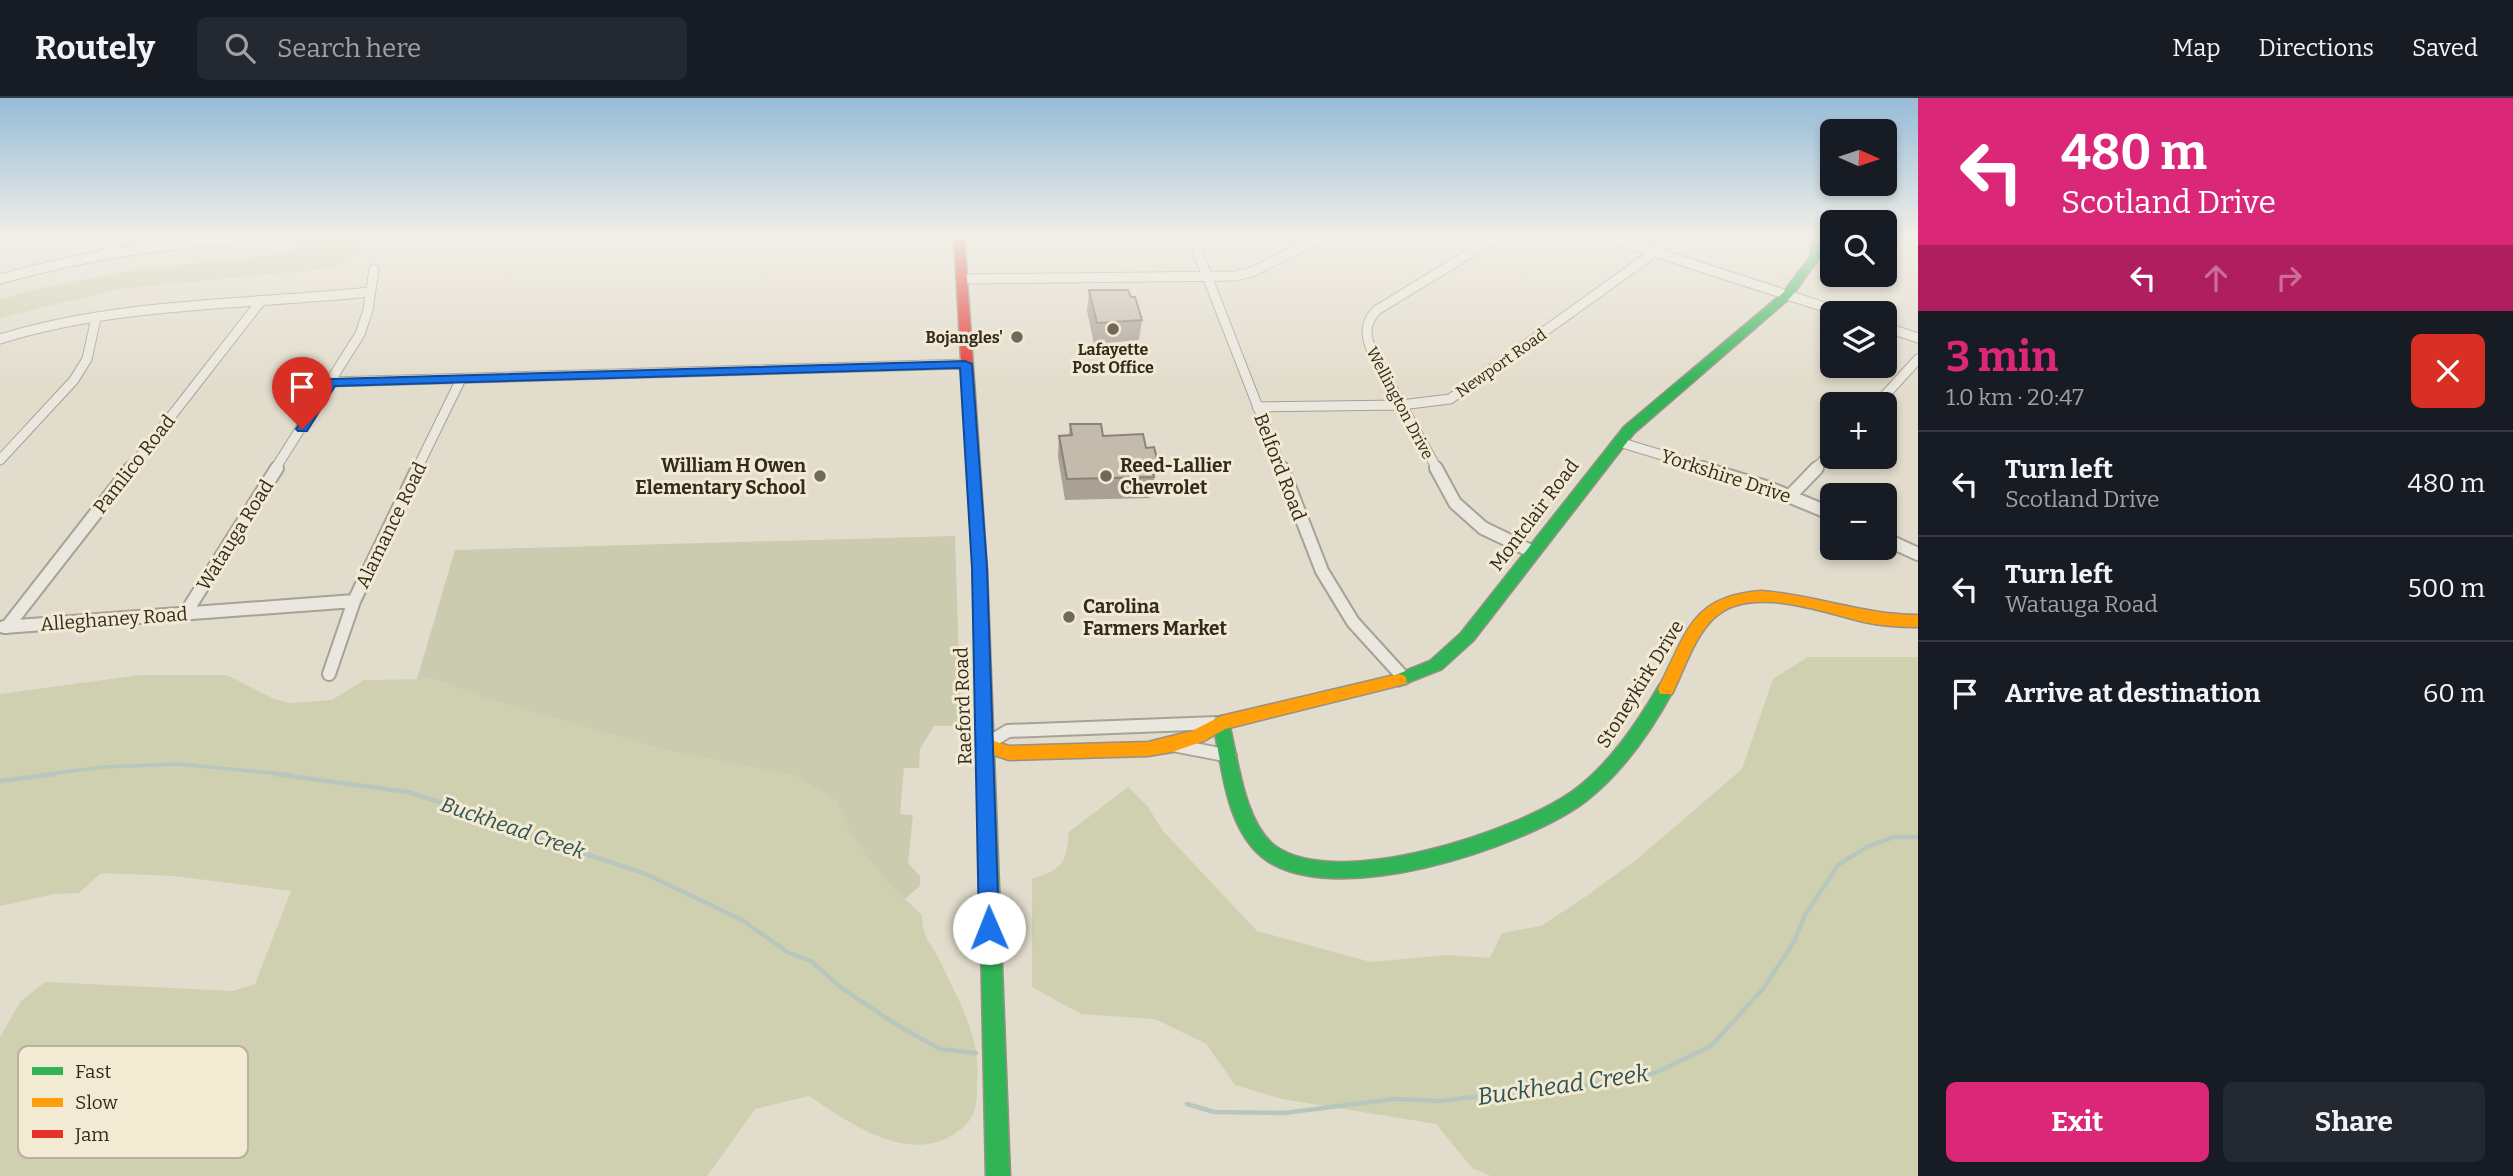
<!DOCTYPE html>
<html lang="en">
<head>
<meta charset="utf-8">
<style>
  :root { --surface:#171b24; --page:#242831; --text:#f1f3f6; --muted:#9ea1a6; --line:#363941; --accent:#db2777 }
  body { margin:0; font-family:Bitter,serif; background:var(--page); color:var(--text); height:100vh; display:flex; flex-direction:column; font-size:26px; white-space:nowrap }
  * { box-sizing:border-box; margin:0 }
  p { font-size:23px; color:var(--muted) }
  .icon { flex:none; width:38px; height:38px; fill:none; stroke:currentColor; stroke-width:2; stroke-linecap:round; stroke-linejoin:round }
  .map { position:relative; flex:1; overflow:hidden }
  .side { display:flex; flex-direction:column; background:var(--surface); width:595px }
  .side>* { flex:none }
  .guide { background:#db2777; color:#fff; overflow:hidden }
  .needle { width:46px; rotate:93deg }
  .buttons { position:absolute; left:1820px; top:21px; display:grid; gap:14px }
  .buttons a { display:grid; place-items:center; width:77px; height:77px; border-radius:10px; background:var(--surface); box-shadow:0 4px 10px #0003; font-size:35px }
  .pin { position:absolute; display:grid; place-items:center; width:60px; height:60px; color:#fff; margin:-72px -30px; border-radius:50% 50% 50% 0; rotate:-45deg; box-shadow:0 0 7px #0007 }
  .pin .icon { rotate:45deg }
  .me { position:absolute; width:77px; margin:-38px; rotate:359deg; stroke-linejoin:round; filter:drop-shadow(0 0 5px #0008) }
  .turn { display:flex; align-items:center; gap:24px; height:147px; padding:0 28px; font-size:32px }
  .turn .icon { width:91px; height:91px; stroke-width:2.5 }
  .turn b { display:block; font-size:49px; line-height:60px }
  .lanes { display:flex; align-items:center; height:66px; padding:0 28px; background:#0003; justify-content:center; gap:35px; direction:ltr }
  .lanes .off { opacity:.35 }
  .round { display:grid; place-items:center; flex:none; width:74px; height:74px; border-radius:10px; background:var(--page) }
  .summary { display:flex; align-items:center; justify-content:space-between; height:119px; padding:0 28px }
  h1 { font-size:42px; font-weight:700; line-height:52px; color:var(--accent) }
  .button { display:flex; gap:14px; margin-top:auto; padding:14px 28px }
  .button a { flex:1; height:80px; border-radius:10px; background:var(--accent); color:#fff; font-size:28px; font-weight:700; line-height:80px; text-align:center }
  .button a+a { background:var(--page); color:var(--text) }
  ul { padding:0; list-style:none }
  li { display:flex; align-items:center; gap:21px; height:105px; padding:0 28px; border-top:2px solid var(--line) }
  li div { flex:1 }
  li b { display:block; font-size:26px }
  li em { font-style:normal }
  header { display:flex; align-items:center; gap:42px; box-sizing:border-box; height:98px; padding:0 35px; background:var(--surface); border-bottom:2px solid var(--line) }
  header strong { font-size:33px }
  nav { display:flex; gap:38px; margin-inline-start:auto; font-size:24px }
  .search { width:490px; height:63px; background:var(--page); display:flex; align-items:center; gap:18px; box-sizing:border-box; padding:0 24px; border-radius:10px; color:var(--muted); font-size:26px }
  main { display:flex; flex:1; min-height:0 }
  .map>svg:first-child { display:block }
  .green { fill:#cfd0b0 }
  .cemetery { fill:#cacbaf }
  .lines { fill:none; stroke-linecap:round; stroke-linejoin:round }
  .stream-far1 { stroke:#b8c7bd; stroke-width:3.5 }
  .stream { stroke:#b8c7bd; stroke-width:4.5 }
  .street-far1-casing { stroke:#a7a196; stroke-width:11 }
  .street-casing { stroke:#a7a196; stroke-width:16 }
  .fast-casing { stroke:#979085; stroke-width:3 }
  .slow-casing { stroke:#979085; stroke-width:3 }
  .jam-casing { stroke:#979085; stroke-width:3 }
  .street-far1 { stroke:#eae7de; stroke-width:9 }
  .street { stroke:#eae7de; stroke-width:12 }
  .fast { fill:#30b455; fill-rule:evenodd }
  .slow { fill:#ff9f0a; fill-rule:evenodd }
  .jam { fill:#e5322d; fill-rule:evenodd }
  .wall { fill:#a9a195 }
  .building { fill:#c5bbad; stroke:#8a8379; stroke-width:2 }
  .route { fill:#1a73e8; stroke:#114b97; stroke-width:2 }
  .poi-dot { fill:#71685c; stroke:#f2ead3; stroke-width:2.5 }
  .labels { text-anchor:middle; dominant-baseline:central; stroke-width:6; stroke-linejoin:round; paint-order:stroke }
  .far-poi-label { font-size:16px; font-weight:bold; fill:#342a1f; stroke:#f2ead3; text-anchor:end }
  .far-street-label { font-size:16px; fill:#342a1f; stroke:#f2ead3 }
  .street-label { font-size:19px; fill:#342a1f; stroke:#f2ead3 }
  .poi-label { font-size:19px; font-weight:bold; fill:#342a1f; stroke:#f2ead3; text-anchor:start }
  .water-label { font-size:21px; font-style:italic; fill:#2f5352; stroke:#f2ead3 }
  .near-water-label { font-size:24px; font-style:italic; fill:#2f5352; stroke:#f2ead3 }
  .key { fill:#f2ead3; stroke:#b9b09d; stroke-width:2 }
  .key-label { font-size:19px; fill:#342a1f }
</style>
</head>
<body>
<header>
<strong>Routely</strong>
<div class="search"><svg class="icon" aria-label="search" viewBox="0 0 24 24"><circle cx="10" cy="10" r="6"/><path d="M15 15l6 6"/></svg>Search here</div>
<nav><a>Map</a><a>Directions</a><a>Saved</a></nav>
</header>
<main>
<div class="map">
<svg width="1918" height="1078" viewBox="0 0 1918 1078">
  <rect width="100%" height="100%" fill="#e2dccc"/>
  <path class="green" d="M313 137H364C361 162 347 164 325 171L118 191 0 220V202L31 192 134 172 278 156 306 146Z
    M1808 559H1918V1078H1491L1472 1070 1436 1026 1282 1001 1235 987 1206 946 1155 921 1081 916 1032 889V781C1063 770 1066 767 1069 734L1128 689 1148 709 1163 733 1257 833 1371 864 1447 857 1490 860 1502 835 1541 828 1585 799 1636 762 1742 671 1773 581Z
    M140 577H227L274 601 291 605 332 602 364 582 433 581 484 600 665 652 796 678 835 702 851 737 885 782 922 817C922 842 932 845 941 865 954 893 972 924 976 955 978 965 977 977 977 987 977 1013 974 1025 949 1039 903 1064 847 1023 809 998L755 1011 707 1078H0V939L21 903 45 884 233 893 255 886 291 793 175 778 101 775 79 795 54 796 0 808V596Z"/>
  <path class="cemetery" d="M955 438 961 628H934L920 651 919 670H904L900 716 913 717 908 765 920 778V788L905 801 885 782 851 737 835 702 796 678 665 652 484 600 434 581H417L455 452Z"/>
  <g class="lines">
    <path class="stream-far1" d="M41 677 103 669 178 666 292 677"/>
    <path class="stream" d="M275 676 408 694 496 722 547 743 646 776 742 822 789 855 811 863 843 891 897 927 940 951 976 955
      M0 683 54 676
      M1187 1006 1214 1014 1284 1015 1394 1001 1441 1003 1521 993 1565 991 1655 975 1711 948 1763 891 1794 844 1805 817 1839 766 1869 748 1894 739H1918"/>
    <g class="street-far1-casing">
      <path id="street-far1" d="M1191 137 1282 371
        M1602 137 1843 215
        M0 141 6 137
        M103 157 126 137
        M0 181C97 154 194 140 295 140
        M962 181 1235 178 1252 174 1325 137
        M1885 229 1918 240
        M0 241C119 204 246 207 369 194
        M331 284 966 266
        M1877 306 1918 261
        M1257 309 1401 307 1450 301 1655 154 1671 137
        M1619 344 1708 371
        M0 362 74 282 87 261 96 220
        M130 371 261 203
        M275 371 360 236 368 212 374 171
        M417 371 461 281
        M1437 371 1371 251C1365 236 1365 224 1377 212L1500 137
        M1815 371 1832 353"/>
    </g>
    <g class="street-casing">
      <path id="street" d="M1282 370 1322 473 1353 524 1404 580
        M1436 370 1455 405 1483 430 1533 454
        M1702 370 1769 390 1832 416
        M1790 398 1817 370
        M1885 441 1918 456
        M185 516 277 370
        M4 529 354 503
        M7 529 131 370
        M329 576 354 503 418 370
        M985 647 1008 633 1217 625
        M1173 647 1230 658"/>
    </g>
    <g class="fast-casing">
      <path id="fast" d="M1812 137H1822L1820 159 1791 199 1634 335 1473 543 1442 571 1399 588 1393 586 1391 582 1393 578 1430 563 1461 535 1624 329 1783 195 1810 159Z
        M980 468 987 473 1010 1078H986L973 473Z
        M1666 585 1672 586 1674 591C1652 632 1623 674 1586 703 1524 750 1327 815 1261 758 1225 727 1222 667 1213 625L1215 620 1221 618 1227 620 1229 625C1238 661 1244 724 1275 748 1337 793 1516 734 1573 693 1610 666 1637 625 1660 586Z"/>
    </g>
    <g class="slow-casing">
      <path id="slow" d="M1761 493C1815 497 1864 517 1918 517V529C1900 529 1882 528 1864 524 1822 514 1749 486 1714 520 1694 539 1684 572 1672 596H1660L1658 591C1687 536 1690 498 1761 493Z
        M1399 576 1405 578 1407 582 1405 586 1225 631 1204 643 1172 654 1148 658 1009 662 979 652 976 647 979 642 985 640 1009 648 1148 644 1192 633 1221 618Z"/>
    </g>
    <g class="jam-casing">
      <path id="jam" d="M954 137H964L987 473 980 478 973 473Z"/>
    </g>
    <use href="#street-far1" class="street-far1"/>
    <use href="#street" class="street"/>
    <use href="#fast" class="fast"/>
    <use href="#slow" class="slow"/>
    <use href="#jam" class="jam"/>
  </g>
  <path class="wall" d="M1089 192 1131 199 1142 222 1139 242 1094 246 1087 213Z
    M1070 326 1103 338 1146 350 1158 364 1150 400 1065 402 1058 359 1059 338 1069 337Z"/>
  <path class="building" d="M1089 192H1128L1131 199H1135L1142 222 1097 225Z
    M1070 326H1101L1103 338 1143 336 1146 350 1154 349 1158 364H1150L1154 379 1067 381 1059 338 1072 337Z"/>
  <linearGradient id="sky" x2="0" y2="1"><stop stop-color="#95bcd7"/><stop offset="0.48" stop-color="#f2efe8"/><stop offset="1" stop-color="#f2efe8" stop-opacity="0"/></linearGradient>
  <rect width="1918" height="288" fill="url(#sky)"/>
  <path class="route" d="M965 263 972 266 987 470 999 830 996 836 989 839 982 836 979 830 972 470 960 270 335 288 307 333H298L296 331 327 282 331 281Z"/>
  <g class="poi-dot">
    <circle cx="1113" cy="231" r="7"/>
    <circle cx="1017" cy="239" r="7"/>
    <circle cx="820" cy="378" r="7"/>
    <circle cx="1106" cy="378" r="7"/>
    <circle cx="1069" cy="519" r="7"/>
  </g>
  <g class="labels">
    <g class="far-poi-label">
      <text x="1003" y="239">Bojangles'</text>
      <text x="1113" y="251" text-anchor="middle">Lafayette<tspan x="1113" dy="18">Post Office</tspan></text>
    </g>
    <g class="far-street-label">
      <text transform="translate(1501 265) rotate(-35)">Newport Road</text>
      <text transform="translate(1400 305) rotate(62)">Wellington Drive</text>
    </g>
    <g class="street-label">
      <text transform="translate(134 366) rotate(-52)">Pamlico Road</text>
      <text transform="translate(1280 369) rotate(69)">Belford Road</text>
      <text transform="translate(1726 378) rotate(18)">Yorkshire Drive</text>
      <text transform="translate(1534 417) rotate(-53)">Montclair Road</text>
      <text transform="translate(391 427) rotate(-64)">Alamance Road</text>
      <text transform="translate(235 437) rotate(-58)">Watauga Road</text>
      <text transform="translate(114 521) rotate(-4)">Alleghaney Road</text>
      <text transform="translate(1640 586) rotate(-58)">Stoneykirk Drive</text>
      <text transform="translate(963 608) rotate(-92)">Raeford Road</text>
    </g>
    <g class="poi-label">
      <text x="806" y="367" text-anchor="end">William H Owen<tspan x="806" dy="22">Elementary School</tspan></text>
      <text x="1120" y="367">Reed-Lallier<tspan x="1120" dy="22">Chevrolet</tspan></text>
      <text x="1083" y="508">Carolina<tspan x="1083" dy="22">Farmers Market</tspan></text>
    </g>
    <g class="water-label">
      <text transform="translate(513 730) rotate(19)">Buckhead Creek</text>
    </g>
    <g class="near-water-label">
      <text transform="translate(1563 987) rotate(-8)">Buckhead Creek</text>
    </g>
  </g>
  <rect x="18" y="948" width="230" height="112" rx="10" class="key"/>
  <rect x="32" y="969" width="31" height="8" fill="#30b455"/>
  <rect x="32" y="1000" width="31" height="9" fill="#ff9f0a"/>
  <rect x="32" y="1032" width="31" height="8" fill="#e5322d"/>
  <g class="key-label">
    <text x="75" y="980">Fast</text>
    <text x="75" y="1011">Slow</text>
    <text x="75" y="1043">Jam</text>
  </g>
</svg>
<div class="buttons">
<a><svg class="needle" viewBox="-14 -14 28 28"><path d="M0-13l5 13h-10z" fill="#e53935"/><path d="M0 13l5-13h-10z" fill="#9ea1a6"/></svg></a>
<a><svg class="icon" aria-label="search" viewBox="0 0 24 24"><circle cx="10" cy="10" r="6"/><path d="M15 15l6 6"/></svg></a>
<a><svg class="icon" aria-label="layers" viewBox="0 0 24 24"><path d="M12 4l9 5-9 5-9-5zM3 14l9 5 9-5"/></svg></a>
<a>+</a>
<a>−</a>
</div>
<div class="pin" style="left:302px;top:331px;background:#d93025"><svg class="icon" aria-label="arrive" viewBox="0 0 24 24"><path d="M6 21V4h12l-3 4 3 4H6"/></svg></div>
<svg class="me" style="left:989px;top:830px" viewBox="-20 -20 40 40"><circle r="19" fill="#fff"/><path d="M0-13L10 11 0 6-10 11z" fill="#1a73e8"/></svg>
</div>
<section class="side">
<div class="guide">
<div class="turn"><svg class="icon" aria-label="left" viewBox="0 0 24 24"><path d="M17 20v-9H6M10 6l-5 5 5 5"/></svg><div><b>480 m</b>Scotland Drive</div></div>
<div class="lanes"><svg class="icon" aria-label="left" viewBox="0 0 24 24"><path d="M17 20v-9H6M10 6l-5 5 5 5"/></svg><svg class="icon off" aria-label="ahead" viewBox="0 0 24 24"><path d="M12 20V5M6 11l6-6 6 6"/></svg><svg class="icon off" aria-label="right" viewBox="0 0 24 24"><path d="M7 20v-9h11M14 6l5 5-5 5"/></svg></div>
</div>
<div class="summary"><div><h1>3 min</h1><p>1.0 km · 20:47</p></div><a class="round" style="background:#d93025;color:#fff"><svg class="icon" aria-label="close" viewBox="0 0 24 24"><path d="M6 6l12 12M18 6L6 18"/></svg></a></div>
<ul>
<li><svg class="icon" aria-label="left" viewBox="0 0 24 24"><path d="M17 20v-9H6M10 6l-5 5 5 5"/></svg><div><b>Turn left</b><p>Scotland Drive</p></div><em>480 m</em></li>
<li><svg class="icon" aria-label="left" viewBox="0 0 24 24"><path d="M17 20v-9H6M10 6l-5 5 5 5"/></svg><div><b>Turn left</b><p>Watauga Road</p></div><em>500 m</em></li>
<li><svg class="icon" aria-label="arrive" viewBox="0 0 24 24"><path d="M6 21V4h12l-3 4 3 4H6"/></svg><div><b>Arrive at destination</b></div><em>60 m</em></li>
</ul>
<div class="button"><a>Exit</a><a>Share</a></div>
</section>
</main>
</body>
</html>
